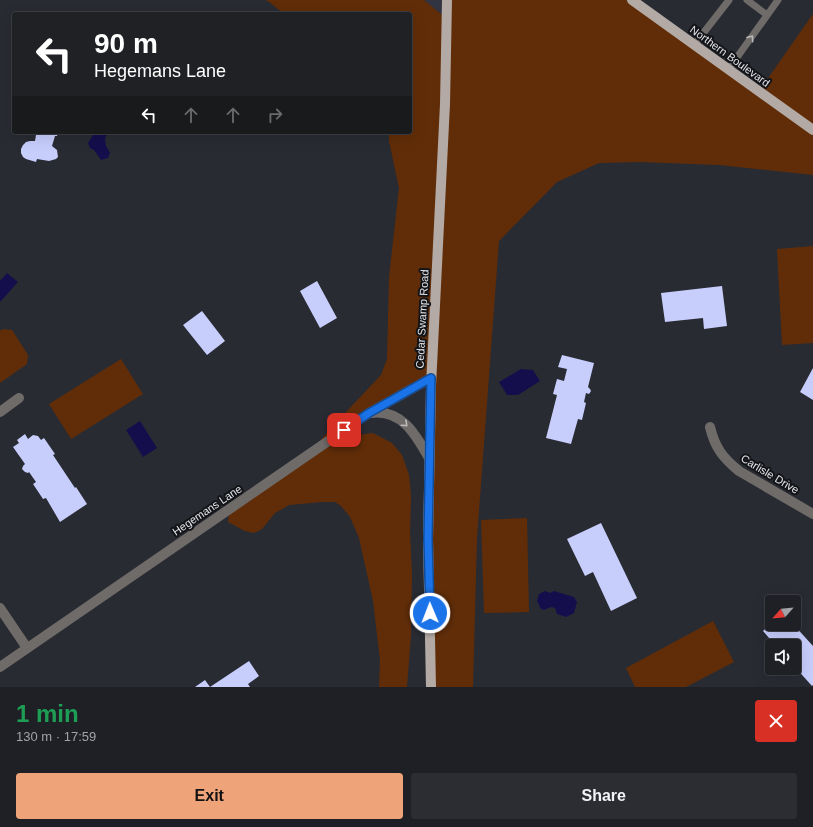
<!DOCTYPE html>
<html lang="en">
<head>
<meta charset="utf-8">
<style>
  :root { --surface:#1f2026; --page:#2c2d32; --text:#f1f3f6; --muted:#a1a3a7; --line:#3c3e43; --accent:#efa378 }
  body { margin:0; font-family:Helvetica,sans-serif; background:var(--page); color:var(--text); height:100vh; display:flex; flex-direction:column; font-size:15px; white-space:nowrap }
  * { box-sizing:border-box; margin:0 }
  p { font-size:13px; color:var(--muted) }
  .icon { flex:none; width:22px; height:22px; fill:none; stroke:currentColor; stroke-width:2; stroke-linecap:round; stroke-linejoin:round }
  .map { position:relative; height:687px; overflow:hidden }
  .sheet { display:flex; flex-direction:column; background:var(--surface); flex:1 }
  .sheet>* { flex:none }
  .guide { position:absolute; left:12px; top:12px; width:400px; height:122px; border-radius:4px; box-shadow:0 4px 16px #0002,0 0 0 1px var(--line); background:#202124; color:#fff; overflow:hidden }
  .needle { width:26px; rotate:243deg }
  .buttons { position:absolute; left:765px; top:595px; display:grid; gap:8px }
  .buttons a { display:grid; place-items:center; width:36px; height:36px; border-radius:4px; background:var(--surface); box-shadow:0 4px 16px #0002,0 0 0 1px var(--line); font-size:20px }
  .pin { position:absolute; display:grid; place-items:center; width:34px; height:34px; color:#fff; margin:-17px; border-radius:8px; box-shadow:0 2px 6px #0006 }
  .me { position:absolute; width:44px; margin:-22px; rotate:359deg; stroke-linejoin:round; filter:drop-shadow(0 0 3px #0008) }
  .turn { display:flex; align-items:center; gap:14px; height:84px; padding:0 16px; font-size:18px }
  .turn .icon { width:52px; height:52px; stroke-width:2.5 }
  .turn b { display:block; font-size:28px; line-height:34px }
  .lanes { display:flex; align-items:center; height:38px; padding:0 16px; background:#0003; justify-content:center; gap:20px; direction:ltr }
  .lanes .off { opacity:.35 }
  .round { display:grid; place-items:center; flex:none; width:42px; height:42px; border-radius:4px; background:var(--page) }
  .overview { display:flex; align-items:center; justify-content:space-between; height:68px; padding:0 16px }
  h1 { font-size:24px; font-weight:800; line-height:30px; color:#1e9e55 }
  .cta { display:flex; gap:8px; margin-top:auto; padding:8px 16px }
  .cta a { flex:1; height:46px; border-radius:4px; background:var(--accent); color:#111; font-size:16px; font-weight:800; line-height:46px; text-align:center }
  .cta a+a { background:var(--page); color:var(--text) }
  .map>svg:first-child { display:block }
  .built { fill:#323441 }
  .green { fill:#612d08 }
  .water { fill:#150e4c }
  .building { fill:#c7cefc }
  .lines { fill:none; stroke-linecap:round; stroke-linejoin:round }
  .service { stroke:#6f6b68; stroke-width:7 }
  .minor { stroke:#6f6b68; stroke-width:10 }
  .tertiary { stroke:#6f6b68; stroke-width:10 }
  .primary { stroke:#b3aaa5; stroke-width:10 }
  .oneway { stroke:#bbbabd }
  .route-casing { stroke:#114b97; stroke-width:10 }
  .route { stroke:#1a73e8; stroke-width:7 }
  .labels { text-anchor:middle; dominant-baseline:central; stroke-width:4; stroke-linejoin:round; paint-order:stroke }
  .street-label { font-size:11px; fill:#e4e5eb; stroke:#131417 }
</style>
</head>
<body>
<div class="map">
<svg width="813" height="687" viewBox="0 0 813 687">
  <rect width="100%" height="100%" fill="#292b33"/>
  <path class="built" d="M424 0H447V19Z"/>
  <path class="green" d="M265 0H424L447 19V0H632L759 91 813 14V175L719 165 640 162 599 163 557 182 499 241 477 538 473 687H431L426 384 322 444 350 436 373 433 392 443 402 455 409 475 411 496 410 532 412 575 411 635 407 687H379L380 660 373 601 359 538 350 517 341 506 335 502H322L289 505 275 513 262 529 254 533 245 531 228 522 229 514 314 448 331 428 381 375 387 359 389 277 399 188 389 141V132H410V14H284L268 1Z
    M813 246V343L782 345 777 249Z
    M3 329 12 330 28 355 27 364 0 383V331Z
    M121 359 143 394 71 439 49 404Z
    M527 518 529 612 484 613 481 520Z
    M713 621 734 662 686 687H635L626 668Z"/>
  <path class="water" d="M91 132H108L105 138 106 146 110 153 108 158 101 160 94 150 90 148 88 143 93 135Z
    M7 273 18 282 0 302V281Z
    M521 369 533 370 540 381 518 395H507L499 382Z
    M140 421 157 448 143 457 126 430Z
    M545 591 550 593 554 591 574 597 577 602 574 613 566 617 557 614 555 608 551 607 544 610 541 609 537 601 539 594Z"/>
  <path class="building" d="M28 132H58L57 136H55L52 146 57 150 58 157 56 159 49 161 37 159 36 162 26 159 23 157 21 153V149L23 145 26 142 30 141H35L36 135Z
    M317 281 337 318 320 328 300 291Z
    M722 286 727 326 704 329 703 318 665 322 661 293Z
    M202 311 225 341 207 355 183 325Z
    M562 355 594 363 588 387 590 389 591 391 589 394 586 393 584 402 586 403 582 420 578 419 571 444 546 438 557 395 553 394 557 379 564 381 567 369 558 367Z
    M813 368V400L800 392Z
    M25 434 28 439 33 435 38 436 41 440 44 438 55 454 53 455 75 488 76 487 87 504 60 522 46 498 43 499 33 484 36 482 29 472 28 473 25 472 22 469 23 466 25 464 13 447 19 443 17 440Z
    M601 523 637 598 611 611 593 572 585 576 567 539Z
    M772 622V624H793L813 646V685L812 686 794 666V646H776L763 631Z
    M249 661 259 676 248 684 250 687H195L205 680 210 687Z"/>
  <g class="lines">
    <path class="service" d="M747 0 767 15
      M694 45 729 0
      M728 70 778 0"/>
    <path class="minor" d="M0 412 19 398
      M710 427C715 448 723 458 739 471L813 514
      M0 608 27 648"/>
    <path class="tertiary" d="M371 413C402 409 416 435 429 458
      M0 667 369 413 431 378"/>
    <path class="primary" d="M632 0 813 130
      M431 687 428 539 431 386 445 104 447 0"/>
  </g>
  <defs><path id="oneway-chevron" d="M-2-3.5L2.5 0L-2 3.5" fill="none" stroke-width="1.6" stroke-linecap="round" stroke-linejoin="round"/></defs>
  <g class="oneway">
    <use href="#oneway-chevron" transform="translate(751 38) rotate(-54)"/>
    <use href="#oneway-chevron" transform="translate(405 424) rotate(42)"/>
  </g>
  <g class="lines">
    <g class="route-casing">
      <path id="route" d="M344 430 369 413 431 378 428 539 430 613"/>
    </g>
    <use href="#route" class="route"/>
  </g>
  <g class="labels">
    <g class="street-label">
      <text transform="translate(730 56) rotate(36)">Northern Boulevard</text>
      <text transform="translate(422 319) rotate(-87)">Cedar Swamp Road</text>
      <text transform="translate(770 474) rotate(31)">Carlisle Drive</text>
      <text transform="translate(207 510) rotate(-34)">Hegemans Lane</text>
    </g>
  </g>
</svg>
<div class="buttons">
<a><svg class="needle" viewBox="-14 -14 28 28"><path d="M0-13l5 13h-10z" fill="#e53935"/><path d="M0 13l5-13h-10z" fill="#a1a3a7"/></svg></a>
<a><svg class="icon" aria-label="sound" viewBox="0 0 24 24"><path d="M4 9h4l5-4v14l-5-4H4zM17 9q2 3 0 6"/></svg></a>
</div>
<div class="pin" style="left:344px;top:430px;background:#d93025"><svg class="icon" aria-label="arrive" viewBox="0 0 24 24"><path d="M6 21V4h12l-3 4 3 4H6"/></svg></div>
<svg class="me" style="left:430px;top:613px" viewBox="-20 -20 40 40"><circle r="17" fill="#1a73e8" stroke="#fff" stroke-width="3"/><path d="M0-11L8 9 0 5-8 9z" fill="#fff"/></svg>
<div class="guide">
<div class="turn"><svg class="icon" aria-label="left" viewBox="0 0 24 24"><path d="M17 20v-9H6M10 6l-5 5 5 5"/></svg><div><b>90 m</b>Hegemans Lane</div></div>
<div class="lanes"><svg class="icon" aria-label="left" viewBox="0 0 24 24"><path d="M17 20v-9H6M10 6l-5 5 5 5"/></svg><svg class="icon off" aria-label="ahead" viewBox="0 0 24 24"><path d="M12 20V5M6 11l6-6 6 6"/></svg><svg class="icon off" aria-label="ahead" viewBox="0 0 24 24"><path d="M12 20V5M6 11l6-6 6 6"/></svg><svg class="icon off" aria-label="right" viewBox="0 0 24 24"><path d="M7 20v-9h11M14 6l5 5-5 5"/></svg></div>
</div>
</div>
<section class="sheet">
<div class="overview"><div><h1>1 min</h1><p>130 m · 17:59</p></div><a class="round" style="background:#d93025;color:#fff"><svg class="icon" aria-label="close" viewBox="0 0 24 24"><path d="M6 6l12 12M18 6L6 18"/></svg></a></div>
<div class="cta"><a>Exit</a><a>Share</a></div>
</section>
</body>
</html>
